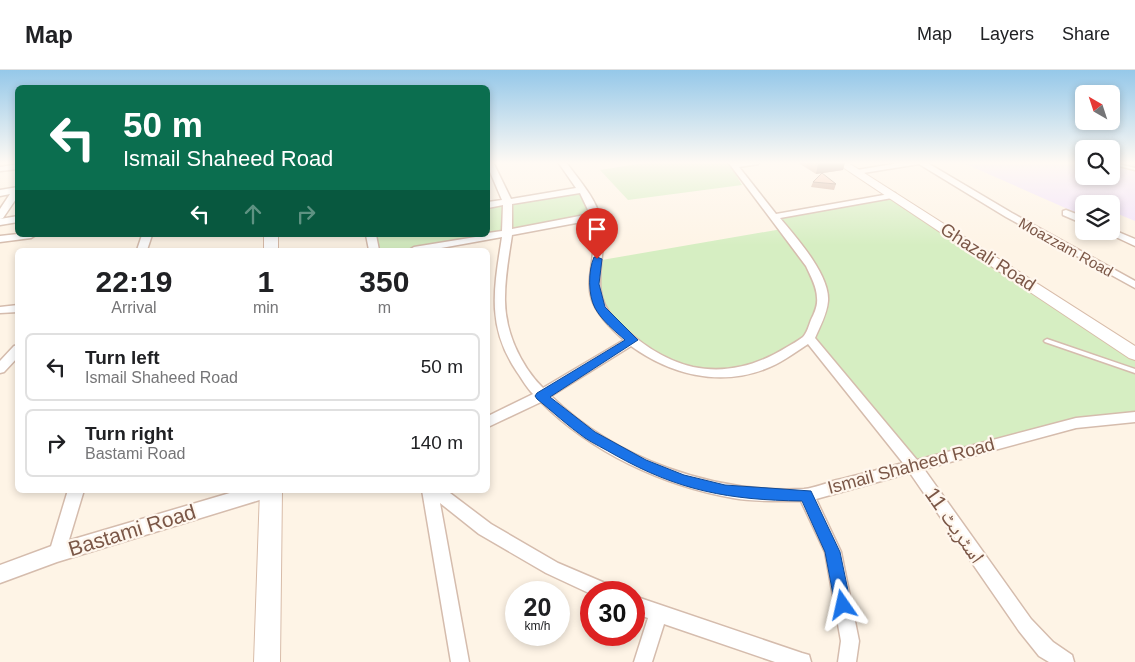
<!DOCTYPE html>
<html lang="en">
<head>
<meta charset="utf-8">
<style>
  :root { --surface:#fff; --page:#f6f6f6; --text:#202124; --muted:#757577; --line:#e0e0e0 }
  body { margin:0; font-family:Arial,"Noto Naskh Arabic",sans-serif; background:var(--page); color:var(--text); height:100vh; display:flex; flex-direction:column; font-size:19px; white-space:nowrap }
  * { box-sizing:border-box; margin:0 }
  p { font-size:16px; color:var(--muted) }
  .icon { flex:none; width:28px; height:28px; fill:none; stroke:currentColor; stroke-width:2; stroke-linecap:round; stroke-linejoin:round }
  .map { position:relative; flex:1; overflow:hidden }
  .sheet { position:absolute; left:15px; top:178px; width:475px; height:245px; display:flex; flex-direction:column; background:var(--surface); border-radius:8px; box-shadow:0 2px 8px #0003 }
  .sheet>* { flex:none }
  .hud { position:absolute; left:15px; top:15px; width:475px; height:152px; border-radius:8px; box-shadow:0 2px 8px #0003; background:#0b6e4f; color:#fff; overflow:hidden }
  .needle { width:32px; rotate:321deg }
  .tools { position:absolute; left:1075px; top:15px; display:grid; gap:10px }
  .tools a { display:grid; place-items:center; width:45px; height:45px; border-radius:8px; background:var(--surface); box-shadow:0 2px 8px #0003; font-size:25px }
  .speed { position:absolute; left:505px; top:511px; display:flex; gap:10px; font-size:25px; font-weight:700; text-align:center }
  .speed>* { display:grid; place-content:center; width:65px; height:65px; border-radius:50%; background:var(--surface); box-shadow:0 2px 8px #0003; line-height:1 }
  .speed small { font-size:12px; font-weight:400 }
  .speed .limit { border:8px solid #d22; background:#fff; color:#111 }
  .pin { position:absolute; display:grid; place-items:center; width:42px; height:42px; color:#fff; margin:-51px -21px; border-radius:50% 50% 50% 0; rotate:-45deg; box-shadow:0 0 5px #0007 }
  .pin .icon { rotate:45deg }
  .me { position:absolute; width:55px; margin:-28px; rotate:349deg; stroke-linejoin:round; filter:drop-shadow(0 0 4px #0008) }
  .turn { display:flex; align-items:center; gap:18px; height:105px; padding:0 25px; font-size:22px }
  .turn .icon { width:65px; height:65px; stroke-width:2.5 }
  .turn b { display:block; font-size:35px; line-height:42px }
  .lanes { display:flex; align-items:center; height:48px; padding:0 25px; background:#0003; justify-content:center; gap:25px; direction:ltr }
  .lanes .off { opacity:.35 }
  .eta { display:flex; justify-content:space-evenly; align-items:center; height:85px; text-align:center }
  .eta b { font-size:30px; font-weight:700; line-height:35px }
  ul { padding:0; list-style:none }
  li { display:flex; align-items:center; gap:15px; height:68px; margin:0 10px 8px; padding:0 15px; border:2px solid var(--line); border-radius:8px }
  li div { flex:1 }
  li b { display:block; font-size:19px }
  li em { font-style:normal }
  header { display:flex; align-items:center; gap:30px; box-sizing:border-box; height:70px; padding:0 25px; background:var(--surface); border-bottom:1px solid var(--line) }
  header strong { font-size:24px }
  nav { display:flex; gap:28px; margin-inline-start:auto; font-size:18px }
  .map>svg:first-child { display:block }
  .education { fill:#f1e2fb }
  .green { fill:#d6eec2 }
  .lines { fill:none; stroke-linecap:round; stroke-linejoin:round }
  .service-casing { stroke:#d5bcad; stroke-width:3 }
  .minor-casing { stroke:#d5bcad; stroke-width:3 }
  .tertiary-casing { stroke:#d5bcad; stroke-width:3 }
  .secondary-casing { stroke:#d8bca9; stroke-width:2 }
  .service { fill:#fff; fill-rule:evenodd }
  .minor { fill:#fff; fill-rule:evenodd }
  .tertiary { fill:#fff; fill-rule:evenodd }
  .secondary { fill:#fff; fill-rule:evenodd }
  .wall { fill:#d4b2a0 }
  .shaded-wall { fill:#ad9182 }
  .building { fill:#f7cfba; stroke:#ad9182 }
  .route { fill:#1a73e8; stroke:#114b97 }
  .labels { text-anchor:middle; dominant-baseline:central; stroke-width:4.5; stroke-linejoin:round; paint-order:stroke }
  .far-street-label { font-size:15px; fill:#7b5747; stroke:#fff7ee }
  .street-label { font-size:18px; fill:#7b5747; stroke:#fff7ee }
  .near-street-label { font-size:21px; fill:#7b5747; stroke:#fff7ee }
</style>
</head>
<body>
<header>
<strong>Map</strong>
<nav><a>Map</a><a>Layers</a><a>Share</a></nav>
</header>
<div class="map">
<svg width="1135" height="592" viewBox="0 0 1135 592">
  <rect width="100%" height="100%" fill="#fef4e6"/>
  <path class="education" d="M961 92H1084V106H1111V92H1135V151L1111 141V134H1084V142L1079 144Z"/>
  <path class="green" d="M650 92H728L742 115 628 130 600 100Z
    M581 120 593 148 415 180H374L371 165H488V135Z
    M891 123 1135 285V347L915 392 810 264 759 296 705 301 680 296 659 286 611 253 593 215 596 191 782 159 771 145Z"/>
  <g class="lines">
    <g class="service-casing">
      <path id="service" d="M1111 92 1135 98V100L1111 94Z
        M1047 269 1135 299V303L1045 272 1044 271 1045 270Z"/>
    </g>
    <g class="minor-casing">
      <path id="minor" d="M488 92H493L511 129 576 118 558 92H566C578 109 594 126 600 146 612 179 585 218 614 248 635 270 663 290 693 297 727 304 758 295 787 277 792 274 798 271 803 267 807 263 809 255 811 250 814 244 818 236 817 228 817 217 811 207 806 196L728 92H759L758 94 739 97 776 144 895 123 896 125 892 128 780 148C796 167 830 205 828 231 827 244 820 256 815 268L917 390 1076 348 1135 342V352L1076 358 924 399 1031 549 1053 572 1072 585 1074 592H1049L1039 586 1019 561 910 403 816 429 841 482 859 571 856 592H838L841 571 825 482 801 431C778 431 755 432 733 428 663 416 591 382 541 332L488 357V346L533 324C527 318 522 309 517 302 486 256 494 218 502 167L430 180H409L414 177 488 165V163L502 161 503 135 488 138V132L502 130 488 97ZM580 123 590 144 512 159V134ZM592 150C601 208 566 220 624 270L543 318C520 295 504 260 505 227 505 206 509 185 512 165ZM808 274 903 393C881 399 859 405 837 410 826 413 815 418 804 419 713 424 616 389 551 326L631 276C670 304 718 317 765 299 780 294 794 283 808 274Z
        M905 92H926L1012 143 1135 211V218L1006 147 919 94 857 104 853 102 857 100Z
        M18 94V99L0 101V97Z
        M18 117V126L3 148 0 149V139L10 124 0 126V120Z
        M1066 140 1084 147V154L1063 145V141Z
        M18 146V152L0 155V149Z
        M1111 159 1135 169V176L1103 161H1111Z
        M18 164 36 165 31 168 0 172V166Z
        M142 165H152L147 180H137Z
        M366 165H376L379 180H369Z
        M18 235V242L0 243V237Z
        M18 275V287L4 302 0 303V291L14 276Z
        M68 420H84L65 483 63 488 57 490 51 488 49 483Z
        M422 420H446L491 454 558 493 612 516 614 522 591 524 546 503 479 464 440 433 469 592H451Z
        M634 526 802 583 809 585 811 592H775L664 554 652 592H634L648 548 634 543Z"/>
    </g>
    <g class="tertiary-casing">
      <path id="tertiary" d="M240 420H275L272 425 266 428 57 492 0 513V495L57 474Z"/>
    </g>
    <g class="secondary-casing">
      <path id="secondary" d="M835 92H847L1135 276V290L1129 288Z
        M264 165H278V180H264Z
        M260 420H282L280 592H254Z"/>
    </g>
    <use href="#service" class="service"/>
    <use href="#minor" class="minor"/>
    <use href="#tertiary" class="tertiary"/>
    <use href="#secondary" class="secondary"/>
  </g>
  <path class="wall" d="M797 92H845L843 100 816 104Z
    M813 112 836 114 834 120 811 117Z"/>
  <path class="shaded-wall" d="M834 92H845L843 100 816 104 818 94Z"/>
  <path class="building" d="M815 92H834L818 94Z
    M822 103 836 114 813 112Z"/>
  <linearGradient id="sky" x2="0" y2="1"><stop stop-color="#95c8e9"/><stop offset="0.53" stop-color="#fffaf4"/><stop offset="1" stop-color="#fffaf4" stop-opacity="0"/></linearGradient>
  <rect width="1135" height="175" fill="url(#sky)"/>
  <path class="route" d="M594 187H597L602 189 599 214 605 237 638 270 550 327 595 362 646 390 684 405 725 415 811 421 840 482 851 535 849 541 843 543 837 541 835 535 825 482 802 431C729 430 679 421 615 385 605 379 594 374 585 368 568 356 553 342 537 329L535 326 537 323 625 270C615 261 602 251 595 238 588 225 588 201 594 187Z"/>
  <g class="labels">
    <g class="far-street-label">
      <text transform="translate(1066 177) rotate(29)">Moazzam Road</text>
    </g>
    <g class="street-label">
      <text transform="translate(988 187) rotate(33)">Ghazali Road</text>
      <text transform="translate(911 396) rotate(-15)">Ismail Shaheed Road</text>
    </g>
    <g class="near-street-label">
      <text transform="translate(955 455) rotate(55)">اسٹریٹ 11</text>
      <text transform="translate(132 460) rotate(-17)">Bastami Road</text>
    </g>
  </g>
</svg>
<div class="tools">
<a><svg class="needle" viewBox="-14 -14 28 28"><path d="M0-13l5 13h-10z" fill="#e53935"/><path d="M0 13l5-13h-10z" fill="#757577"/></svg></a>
<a><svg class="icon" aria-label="search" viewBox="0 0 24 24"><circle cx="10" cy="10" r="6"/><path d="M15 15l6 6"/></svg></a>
<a><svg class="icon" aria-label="layers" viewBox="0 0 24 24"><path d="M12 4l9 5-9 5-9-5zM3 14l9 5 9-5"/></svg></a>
</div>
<div class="speed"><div>20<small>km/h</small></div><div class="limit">30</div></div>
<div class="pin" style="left:597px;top:189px;background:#d93025"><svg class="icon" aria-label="arrive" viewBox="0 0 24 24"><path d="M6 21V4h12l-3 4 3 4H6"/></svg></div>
<svg class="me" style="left:843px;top:535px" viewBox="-20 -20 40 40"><path d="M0-17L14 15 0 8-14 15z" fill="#1a73e8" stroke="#fff" stroke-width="4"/></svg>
<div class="hud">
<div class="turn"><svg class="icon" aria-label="left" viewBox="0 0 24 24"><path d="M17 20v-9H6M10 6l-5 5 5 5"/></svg><div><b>50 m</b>Ismail Shaheed Road</div></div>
<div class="lanes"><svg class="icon" aria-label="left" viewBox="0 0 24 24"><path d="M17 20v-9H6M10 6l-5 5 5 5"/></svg><svg class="icon off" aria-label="ahead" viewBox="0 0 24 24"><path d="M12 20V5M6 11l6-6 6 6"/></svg><svg class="icon off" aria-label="right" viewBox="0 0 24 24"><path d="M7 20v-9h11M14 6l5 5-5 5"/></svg></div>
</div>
<section class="sheet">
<div class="eta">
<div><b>22:19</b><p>Arrival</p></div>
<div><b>1</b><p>min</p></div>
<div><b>350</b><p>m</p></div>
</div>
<ul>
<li><svg class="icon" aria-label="left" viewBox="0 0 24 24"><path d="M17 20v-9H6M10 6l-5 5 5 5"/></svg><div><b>Turn left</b><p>Ismail Shaheed Road</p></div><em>50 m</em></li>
<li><svg class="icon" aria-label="right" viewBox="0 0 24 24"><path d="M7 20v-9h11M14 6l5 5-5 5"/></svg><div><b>Turn right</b><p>Bastami Road</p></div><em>140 m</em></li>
</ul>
</section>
</div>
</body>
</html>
